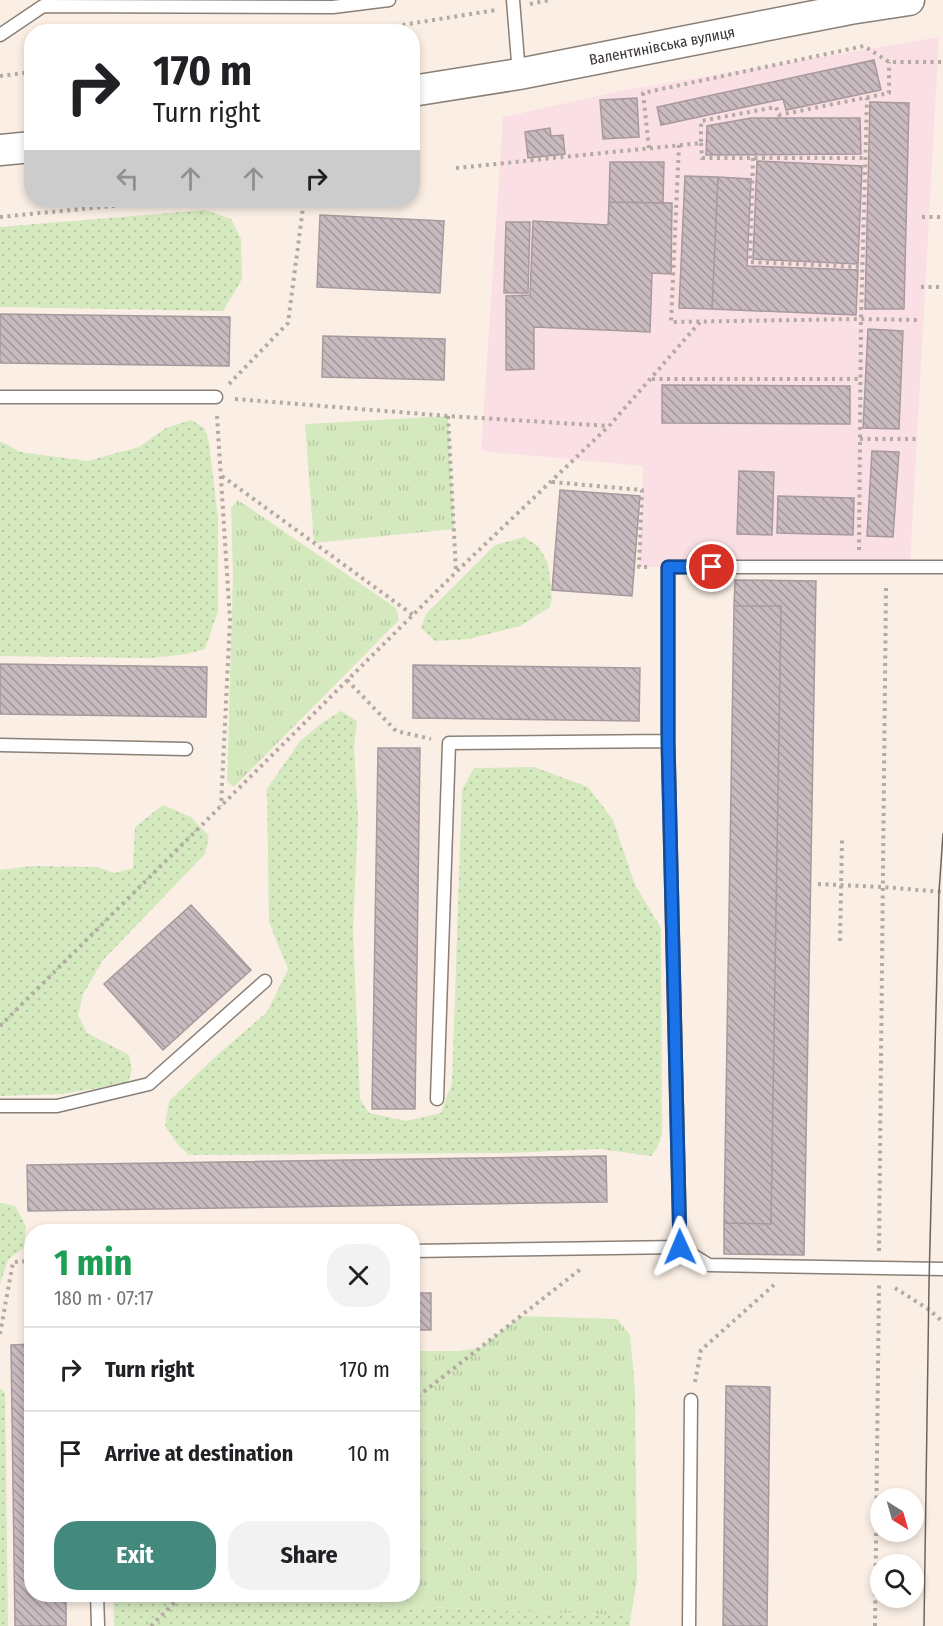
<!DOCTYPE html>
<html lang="en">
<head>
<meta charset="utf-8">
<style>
  :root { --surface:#fff; --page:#f2f2f2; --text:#202124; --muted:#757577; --line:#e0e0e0; --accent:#44897e }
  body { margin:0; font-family:"Fira Sans Condensed",sans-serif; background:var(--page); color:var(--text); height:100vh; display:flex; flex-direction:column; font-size:22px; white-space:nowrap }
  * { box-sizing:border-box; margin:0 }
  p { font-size:20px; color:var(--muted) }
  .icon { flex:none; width:33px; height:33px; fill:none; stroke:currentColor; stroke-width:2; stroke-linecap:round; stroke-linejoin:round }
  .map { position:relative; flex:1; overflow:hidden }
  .side { position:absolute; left:24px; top:1224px; width:396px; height:378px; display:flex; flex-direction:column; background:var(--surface); border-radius:24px; box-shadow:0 3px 9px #0003 }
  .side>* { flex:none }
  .top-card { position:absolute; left:24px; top:24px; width:396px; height:183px; border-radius:24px; box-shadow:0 3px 9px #0003; background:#fff; color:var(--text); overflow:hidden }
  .needle { width:39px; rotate:143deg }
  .fabs { position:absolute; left:870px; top:1488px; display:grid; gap:12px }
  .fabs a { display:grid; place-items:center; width:54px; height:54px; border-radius:50%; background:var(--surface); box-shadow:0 3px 9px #0003; font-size:30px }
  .pin { position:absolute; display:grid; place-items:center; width:51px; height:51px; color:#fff; margin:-26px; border:3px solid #fff; border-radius:50%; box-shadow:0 2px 6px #0007 }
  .me { position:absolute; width:66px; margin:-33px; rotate:359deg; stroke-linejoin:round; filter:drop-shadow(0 0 4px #0008) }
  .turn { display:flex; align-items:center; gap:21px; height:126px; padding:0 30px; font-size:27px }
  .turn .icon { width:78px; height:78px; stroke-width:2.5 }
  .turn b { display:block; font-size:42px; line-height:51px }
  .lanes { display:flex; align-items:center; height:57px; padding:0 30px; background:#0003; justify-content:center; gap:30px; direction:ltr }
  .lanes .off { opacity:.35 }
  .round { display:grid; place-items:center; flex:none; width:63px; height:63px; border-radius:24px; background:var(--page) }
  .summary { display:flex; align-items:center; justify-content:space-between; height:102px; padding:0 30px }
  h1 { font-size:36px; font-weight:700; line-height:45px; color:#1e9e55 }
  .primary-button { display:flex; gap:12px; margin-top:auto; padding:12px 30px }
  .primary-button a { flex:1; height:69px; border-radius:24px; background:var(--accent); color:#fff; font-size:24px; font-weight:700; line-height:69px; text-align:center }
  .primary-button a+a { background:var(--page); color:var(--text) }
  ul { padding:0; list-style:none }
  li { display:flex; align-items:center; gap:18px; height:84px; padding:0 30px; border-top:2px solid var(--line) }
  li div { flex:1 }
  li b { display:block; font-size:22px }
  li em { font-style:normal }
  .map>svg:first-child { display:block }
  .commercial { fill:#fae0e5 }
  .grass { fill:url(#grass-tufts) }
  .garden { fill:url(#garden-dots) }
  .building { fill:url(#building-back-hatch); stroke:#a8999d; stroke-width:1.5 }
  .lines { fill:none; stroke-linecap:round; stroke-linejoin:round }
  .service-casing { stroke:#897f76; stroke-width:15 }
  .tertiary-casing { stroke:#897f76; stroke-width:33 }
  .path { stroke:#b3aaa2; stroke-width:4; stroke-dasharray:3 4.5; stroke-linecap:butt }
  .service { stroke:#fff; stroke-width:12 }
  .tertiary { stroke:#fff; stroke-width:30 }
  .tram { stroke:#6b6560; stroke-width:1.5 }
  .route-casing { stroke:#114b97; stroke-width:15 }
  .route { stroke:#1a73e8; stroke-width:10 }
  .labels { text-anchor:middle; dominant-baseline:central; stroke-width:5; stroke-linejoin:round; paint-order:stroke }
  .street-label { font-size:15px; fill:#383330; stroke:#fefefe }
</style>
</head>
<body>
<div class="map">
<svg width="943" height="1626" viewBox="0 0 943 1626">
  <defs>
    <pattern id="grass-tufts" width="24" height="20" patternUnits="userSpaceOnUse" patternTransform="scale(1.5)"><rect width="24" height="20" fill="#d5e9bf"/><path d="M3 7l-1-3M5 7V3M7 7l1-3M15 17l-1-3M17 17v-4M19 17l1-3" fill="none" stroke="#b8c8a4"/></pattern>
    <pattern id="garden-dots" width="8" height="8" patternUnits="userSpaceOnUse" patternTransform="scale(1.5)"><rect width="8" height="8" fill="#d5e9bf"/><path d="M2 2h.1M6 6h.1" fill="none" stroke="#b8c8a4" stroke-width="1.8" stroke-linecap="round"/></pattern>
    <pattern id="building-back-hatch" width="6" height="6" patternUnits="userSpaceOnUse" patternTransform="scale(1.5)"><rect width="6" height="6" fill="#c9babf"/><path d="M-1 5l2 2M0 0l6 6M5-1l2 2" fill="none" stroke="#a4989c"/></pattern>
  </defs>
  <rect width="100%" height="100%" fill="#fbefe5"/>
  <path class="commercial" d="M939 37 910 567H639L643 466 481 451 503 117 625 90Z"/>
  <path class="grass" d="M448 416 454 529 314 543 305 424Z
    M238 500 396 608 399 620 234 787 227 782 233 576 231 508Z
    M521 1316 617 1319 630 1335 635 1390 637 1580 631 1616 381 1605 348 1595 412 1594 413 1351H457L480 1348Z"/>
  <path class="garden" d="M205 210 231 219 241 239 242 279 223 311 0 307V227Z
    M191 420 204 428 209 442 218 519V611L205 649 186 654 151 658 0 656V441L20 452 87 461 139 447 166 428Z
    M524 537 538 546 548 563 552 598 550 607 520 626 469 639 435 641 421 628 426 614 495 545Z
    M341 711 357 721 354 747 358 818 353 930 360 1099 369 1113 406 1121 441 1113 452 1083 462 790 474 768 534 767 588 787 613 820 635 885 661 928 662 1135 657 1148 651 1156 600 1149 506 1153 189 1155 179 1146 165 1126 169 1101 214 1058 267 1012 288 969 269 922 267 789 300 741 323 722Z
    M163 805 191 817 209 836 205 854 103 960 83 994 78 1015 87 1033 129 1055 132 1069 128 1083 62 1094 0 1096V870L32 866 96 867 115 873 133 868 135 827Z
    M0 1203 15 1206 26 1226 24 1247 8 1260 0 1284Z
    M0 1388 5 1393 8 1626H0Z
    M348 1595 381 1605 631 1616 630 1626H114L113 1595Z"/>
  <path class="building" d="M874 60 881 90 786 110 783 99 661 125 657 107Z
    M637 98 639 137 603 139 600 100Z
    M870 102 909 103 904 309H865Z
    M751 118H860L861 154 706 155 707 126Z
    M550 128 551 136 563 135 565 154 528 158 525 132Z
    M757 161 862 166 858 264 753 259Z
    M610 162H664L663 203 609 202Z
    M685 176 718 177 712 309 679 308Z
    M718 177 751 179 747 266 858 270 856 315 712 309Z
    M609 202 672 203 671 274 652 273 650 332 534 327V369L506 370V296L530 295 533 221 608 225Z
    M320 215 444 221 440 293 317 287Z
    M506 222H530L528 293H504Z
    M0 314 230 317 229 366 0 363Z
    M868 329 903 331 899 429 863 428Z
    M323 336 445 339 444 380 322 377Z
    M662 385 850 386V424L662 423Z
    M872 451 899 452 893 537 867 536Z
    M739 471 774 472 772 535 737 534Z
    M560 490 640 496 632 596 552 590Z
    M778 496 854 498 853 535 777 533Z
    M735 580 816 581 804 1255 724 1254V1223L771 1224 781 606H734Z
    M734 606H781L771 1224 724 1223Z
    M0 664 207 667 206 717 0 714Z
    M413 665 640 668 639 721 413 718Z
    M378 748H420L415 1109H372Z
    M191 905 251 970 163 1050 104 984Z
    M606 1156 607 1202 28 1211 27 1165Z
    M412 1293H431V1330H412Z
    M32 1344V1594H66V1626H15L11 1345Z
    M726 1386 770 1387 767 1626H723Z"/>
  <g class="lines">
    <g class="service-casing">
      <path id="service" d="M513 0 519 74
        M0 35 43 6 333 7 389 0
        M0 397H216
        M0 745 186 749
        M437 1099 449 743 668 741
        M0 1106H57L149 1084 265 981
        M680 1247 709 1265 943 1269
        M412 1251 680 1247 668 741V567H943
        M97 1594 98 1626
        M689 1626 691 1400"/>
    </g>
    <g class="tertiary-casing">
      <g id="tertiary">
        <path id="s1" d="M412 91 519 74 850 9 909 0"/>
        <path d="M0 150 32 147"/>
      </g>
    </g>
    <path class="path" d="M530 4 550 0
      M358 32 496 10
      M0 76 32 72
      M701 143 702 158H865
      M679 145 671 322 861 319 921 320
      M649 148 643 93 864 46 889 62H943
      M753 158 750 262 862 267
      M456 168 701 143V121L776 107 779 115 889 93V62
      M0 217 174 200
      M922 217H943
      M921 287H943
      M652 379H860
      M229 384 288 323 304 200
      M235 399 448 416 609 426
      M217 416 230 620 221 806
      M448 416 456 572
      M860 439H916
      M222 476 413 615
      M552 482 642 490 639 567H651
      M859 550 861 319 867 98
      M347 680 396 731 431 739
      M818 884 883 887 943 892
      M840 941 842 840
      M0 1026 456 572 609 426 700 322
      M879 1251 886 586
      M895 1288 928 1309 943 1322
      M0 1334 13 1262 32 1261
      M695 1382 701 1350 774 1285
      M412 1401 582 1268
      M151 1626 183 1594
      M875 1626 879 1285"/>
    <use href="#service" class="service"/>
    <use href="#tertiary" class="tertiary"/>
    <path class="tram" d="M924 1626 929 1283 939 892 943 834"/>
  </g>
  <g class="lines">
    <g class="route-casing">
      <path id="route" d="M680 1247 668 741V567H712"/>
    </g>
    <use href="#route" class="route"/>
  </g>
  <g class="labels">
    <g class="street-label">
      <text stroke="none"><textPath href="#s1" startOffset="254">Валентинівська вулиця</textPath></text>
    </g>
  </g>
</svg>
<div class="fabs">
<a><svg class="needle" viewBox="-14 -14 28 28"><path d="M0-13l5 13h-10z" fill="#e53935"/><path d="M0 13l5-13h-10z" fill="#757577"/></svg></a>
<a><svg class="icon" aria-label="search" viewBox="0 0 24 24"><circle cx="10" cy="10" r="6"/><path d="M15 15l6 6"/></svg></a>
</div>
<div class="pin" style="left:712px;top:567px;background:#d93025"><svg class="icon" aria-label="arrive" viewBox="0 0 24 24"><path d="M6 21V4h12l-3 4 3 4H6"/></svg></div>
<svg class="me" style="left:680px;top:1247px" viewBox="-20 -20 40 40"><path d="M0-17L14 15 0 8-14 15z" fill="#1a73e8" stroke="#fff" stroke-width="4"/></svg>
<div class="top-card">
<div class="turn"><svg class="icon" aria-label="right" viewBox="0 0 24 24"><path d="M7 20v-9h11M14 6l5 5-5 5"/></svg><div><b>170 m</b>Turn right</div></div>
<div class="lanes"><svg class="icon off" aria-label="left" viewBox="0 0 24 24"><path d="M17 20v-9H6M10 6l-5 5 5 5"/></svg><svg class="icon off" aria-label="ahead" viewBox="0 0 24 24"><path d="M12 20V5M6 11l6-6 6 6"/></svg><svg class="icon off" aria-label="ahead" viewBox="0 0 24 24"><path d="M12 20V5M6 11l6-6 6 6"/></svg><svg class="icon" aria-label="right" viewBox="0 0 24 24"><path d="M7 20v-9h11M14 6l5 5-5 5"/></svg></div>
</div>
<section class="side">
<div class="summary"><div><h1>1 min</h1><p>180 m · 07:17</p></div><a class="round"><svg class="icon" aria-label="close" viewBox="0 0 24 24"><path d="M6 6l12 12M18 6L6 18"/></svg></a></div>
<ul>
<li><svg class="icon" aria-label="right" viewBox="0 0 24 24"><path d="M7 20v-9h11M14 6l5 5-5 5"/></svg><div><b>Turn right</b></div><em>170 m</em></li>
<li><svg class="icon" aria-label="arrive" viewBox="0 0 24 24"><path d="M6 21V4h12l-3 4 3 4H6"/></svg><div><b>Arrive at destination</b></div><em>10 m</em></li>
</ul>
<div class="primary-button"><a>Exit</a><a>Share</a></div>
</section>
</div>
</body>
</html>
